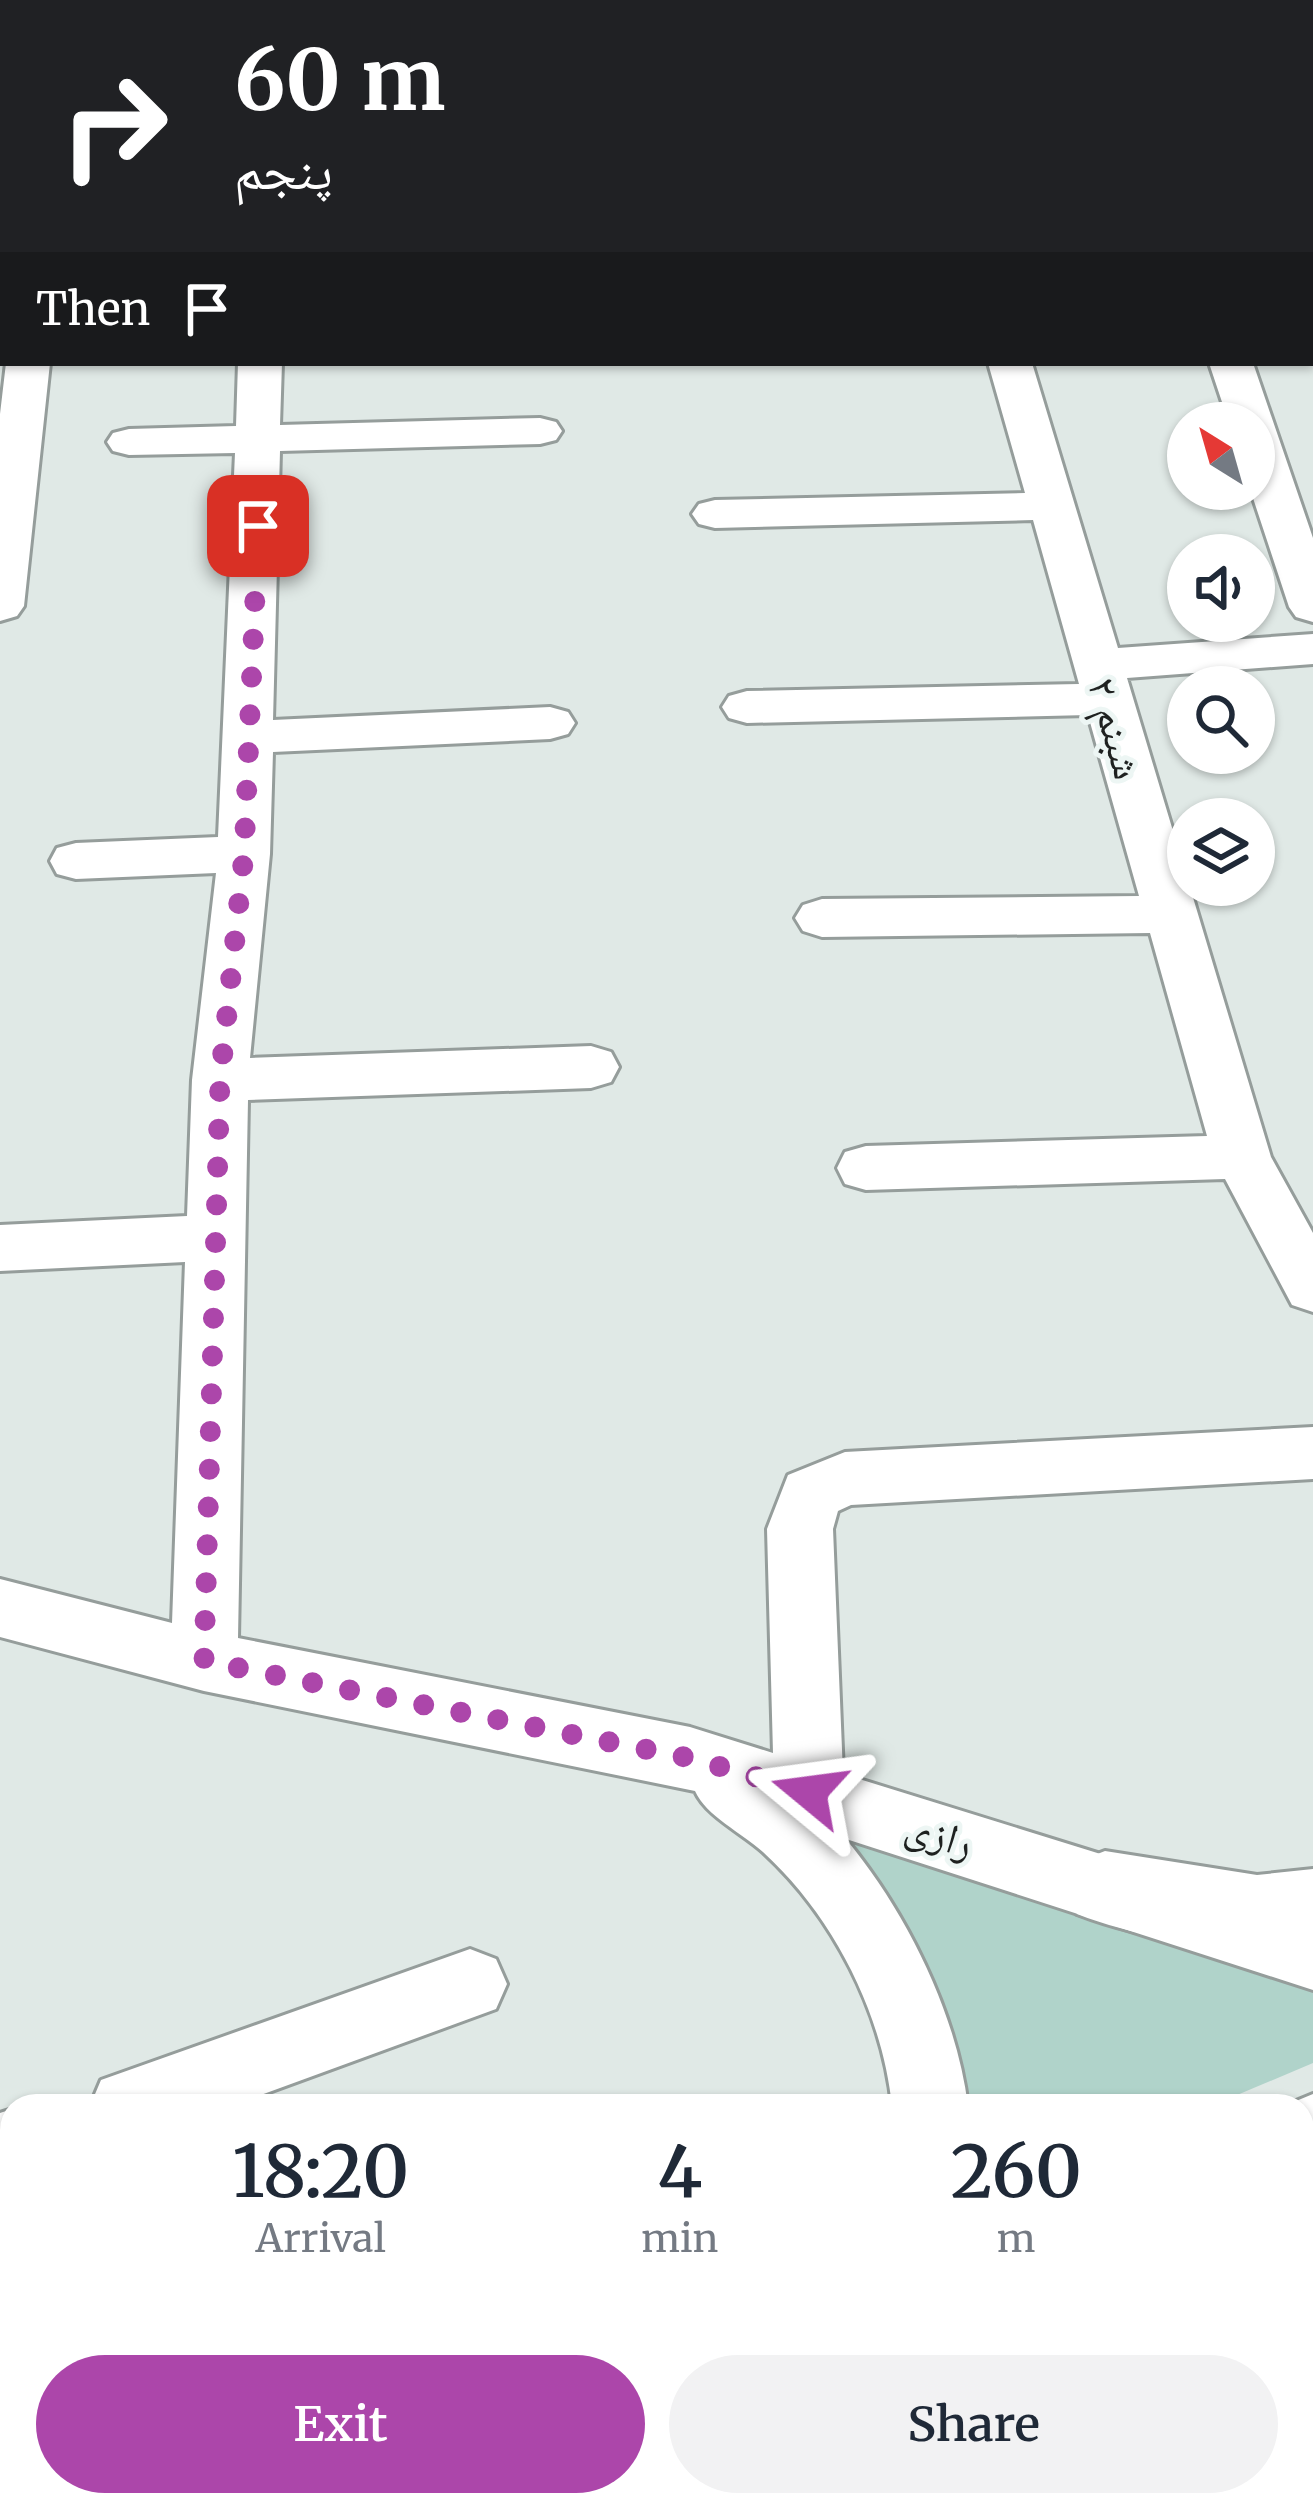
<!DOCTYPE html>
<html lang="en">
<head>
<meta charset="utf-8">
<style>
  :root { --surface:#fff; --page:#f2f2f3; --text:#1f2937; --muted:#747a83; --accent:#ac46aa }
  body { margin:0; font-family:Merriweather,"Noto Naskh Arabic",serif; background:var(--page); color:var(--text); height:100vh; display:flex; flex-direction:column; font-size:45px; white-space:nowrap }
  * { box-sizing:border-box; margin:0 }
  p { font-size:39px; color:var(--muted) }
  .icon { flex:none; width:66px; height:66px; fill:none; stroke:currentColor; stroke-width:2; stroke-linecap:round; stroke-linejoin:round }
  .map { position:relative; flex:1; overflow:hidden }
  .side { position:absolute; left:0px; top:2094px; width:1314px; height:423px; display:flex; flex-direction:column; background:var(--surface); border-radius:36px 36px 0 0; box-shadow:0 3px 9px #0004 }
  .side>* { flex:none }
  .top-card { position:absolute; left:0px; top:0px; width:1314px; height:366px; box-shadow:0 3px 9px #0004; background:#202124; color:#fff; overflow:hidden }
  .needle { width:78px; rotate:323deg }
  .tools { position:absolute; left:1167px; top:402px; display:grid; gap:24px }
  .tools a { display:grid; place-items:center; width:108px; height:108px; border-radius:50%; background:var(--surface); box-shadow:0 3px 9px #0004; font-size:60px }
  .pin { position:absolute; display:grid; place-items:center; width:102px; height:102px; color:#fff; margin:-51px; border-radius:24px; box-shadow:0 6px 18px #0006 }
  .me { position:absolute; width:132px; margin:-66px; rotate:286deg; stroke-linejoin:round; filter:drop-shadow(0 0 9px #0008) }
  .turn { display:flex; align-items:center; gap:42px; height:252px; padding:0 36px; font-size:54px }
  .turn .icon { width:156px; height:156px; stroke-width:2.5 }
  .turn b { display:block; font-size:84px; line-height:102px }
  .then { display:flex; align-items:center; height:114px; padding:0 36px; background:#0003; gap:24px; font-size:45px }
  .eta { display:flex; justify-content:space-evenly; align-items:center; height:204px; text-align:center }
  .eta b { font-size:72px; font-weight:600; line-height:84px }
  .action { display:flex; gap:24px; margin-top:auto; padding:24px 36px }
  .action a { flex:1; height:138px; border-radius:72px; background:var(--accent); color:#fff; font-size:48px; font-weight:600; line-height:138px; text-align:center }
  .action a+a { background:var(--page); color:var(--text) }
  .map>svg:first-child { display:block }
  .green { fill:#b0d3ca }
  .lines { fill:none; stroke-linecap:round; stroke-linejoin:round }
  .minor-casing { stroke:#959d9b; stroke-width:6 }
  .major-casing { stroke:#959d9b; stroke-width:6 }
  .minor { fill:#fff; fill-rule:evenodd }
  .major { fill:#fff; fill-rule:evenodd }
  .route { stroke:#ac46aa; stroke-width:21; stroke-dasharray:0 37.8 }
  .labels { text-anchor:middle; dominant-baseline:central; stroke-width:10; stroke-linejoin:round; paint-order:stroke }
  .street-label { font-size:42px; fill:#1e2120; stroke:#edf6f4 }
</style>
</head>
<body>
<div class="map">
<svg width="1313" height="2516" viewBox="0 0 1313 2516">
  <rect width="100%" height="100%" fill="#e0e9e6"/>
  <path class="green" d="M829 1815 1313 1981V2063L1211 2106H955Z"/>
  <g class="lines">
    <g class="minor-casing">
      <path id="minor" d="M696 0H732V3H696Z
        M1234 0H1271L1273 3H1236Z
        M1311 55H1313V79H1311Z
        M0 125H3V149H0Z
        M1311 227H1313V252H1311Z
        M6 363H50L24 606 17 616 0 621V414Z
        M238 363H282L280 425 540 418 556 422 562 431 556 440 540 444 280 451 273 720 550 707 568 712 575 723 568 734 550 739 273 752 270 854 250 1058 591 1046 611 1052 619 1067 611 1082 591 1088 248 1100 238 1638 690 1727 773 1753 767 1529 788 1475 845 1452 1313 1427V1479L851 1505 838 1511 833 1529 843 1774 1313 1920V1990L846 1839C906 1912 956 2011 968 2106H892C882 2012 833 1916 763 1852 742 1833 706 1816 695 1791L204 1691 0 1637V1579L172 1623 185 1262 0 1271V1225L187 1216 192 1080 216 873 76 879 57 874 50 861 57 848 76 843 218 837 235 453 129 455 113 451 107 442 113 433 129 429 236 426Z
        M988 363H1032L1118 648 1313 634V664L1127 678 1271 1157 1313 1233V1312L1292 1305 1225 1179 866 1190 845 1184 837 1168 845 1152 866 1146 1207 1136 1150 933 822 937 803 931 795 918 803 905 822 899 1139 896 1088 715 747 723 729 718 722 707 729 696 747 691 1079 684 1033 520 715 528 699 524 692 514 699 504 715 500 1025 493Z
        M1209 363H1253L1313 538V622L1296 617 1289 607 1250 489 1254 423H1229Z
        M470 1949 496 1959 507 1984 496 2009 231 2106H90L101 2080Z
        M1313 2094V2170L1302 2175V2106H1284Z
        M12 2109V2287L0 2282V2113Z
        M1313 2228V2307L1302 2311V2232Z
        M44 2505H128L131 2516H47Z
        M352 2505H458L453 2516H347Z
        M689 2505H785L780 2516H684Z"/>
    </g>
    <g class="major-casing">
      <path id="major" d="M1105 1851 1257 1875 1313 1869V1943C1237 1951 1149 1942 1077 1914L1066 1888 1077 1862Z"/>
    </g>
    <use href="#minor" class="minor"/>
    <use href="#major" class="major"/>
  </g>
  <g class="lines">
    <path class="route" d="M258 526 244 854 220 1080 204 1661 690 1758 809 1792"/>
  </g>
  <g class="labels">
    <g class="street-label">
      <text transform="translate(1116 728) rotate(74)">شبنم ۲</text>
      <text transform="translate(940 1834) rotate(18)">رازی</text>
    </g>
  </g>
</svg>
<div class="tools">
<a><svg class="needle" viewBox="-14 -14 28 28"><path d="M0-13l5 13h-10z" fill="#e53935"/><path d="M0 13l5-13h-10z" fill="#747a83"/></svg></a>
<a><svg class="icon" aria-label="sound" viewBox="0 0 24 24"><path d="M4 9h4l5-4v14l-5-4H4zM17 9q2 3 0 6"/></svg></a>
<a><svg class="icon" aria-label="search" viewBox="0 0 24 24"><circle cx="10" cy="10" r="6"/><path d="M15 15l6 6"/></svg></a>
<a><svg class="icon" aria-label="layers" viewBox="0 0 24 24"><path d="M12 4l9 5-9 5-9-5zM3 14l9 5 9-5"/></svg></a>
</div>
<div class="pin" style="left:258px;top:526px;background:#d93025"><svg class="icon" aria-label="arrive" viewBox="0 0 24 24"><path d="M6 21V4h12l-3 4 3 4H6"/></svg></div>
<svg class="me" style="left:809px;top:1792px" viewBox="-20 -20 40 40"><path d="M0-17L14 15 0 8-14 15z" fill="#ac46aa" stroke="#fff" stroke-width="4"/></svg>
<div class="top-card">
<div class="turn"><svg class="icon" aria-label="right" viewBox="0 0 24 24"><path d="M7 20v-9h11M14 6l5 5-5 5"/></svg><div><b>60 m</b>پنجم</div></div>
<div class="then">Then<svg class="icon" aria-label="arrive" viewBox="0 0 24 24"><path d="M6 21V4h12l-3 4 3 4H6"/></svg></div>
</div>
<section class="side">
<div class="eta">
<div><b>18:20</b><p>Arrival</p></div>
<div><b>4</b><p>min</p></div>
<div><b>260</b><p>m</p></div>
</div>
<div class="action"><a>Exit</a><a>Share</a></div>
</section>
</div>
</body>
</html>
